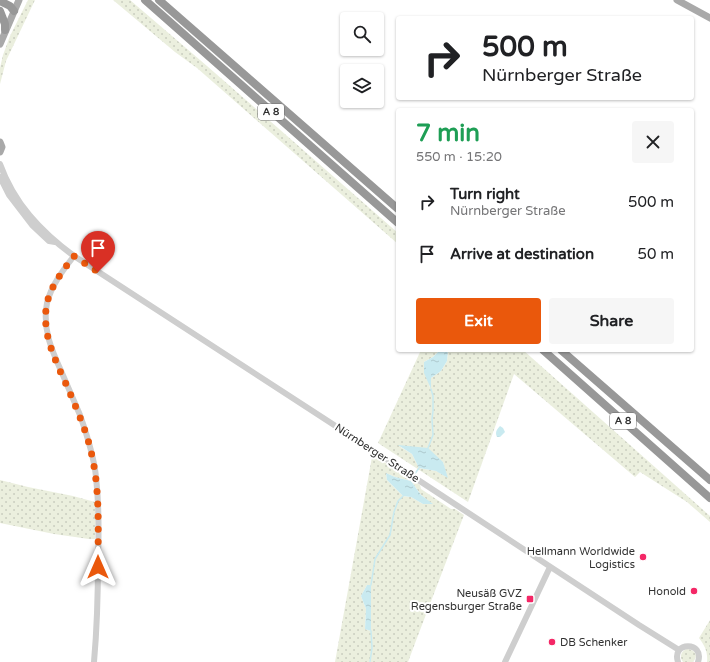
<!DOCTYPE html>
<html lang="en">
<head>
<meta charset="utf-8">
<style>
  :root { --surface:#fff; --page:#f6f6f6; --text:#202124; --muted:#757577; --accent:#ea580c }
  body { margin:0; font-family:"Varela Round",sans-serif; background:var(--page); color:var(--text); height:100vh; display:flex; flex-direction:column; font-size:15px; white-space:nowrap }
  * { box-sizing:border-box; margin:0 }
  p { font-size:13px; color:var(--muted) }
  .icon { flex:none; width:22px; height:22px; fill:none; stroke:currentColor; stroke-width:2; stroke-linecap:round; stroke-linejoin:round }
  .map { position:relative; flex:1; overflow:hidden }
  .side { position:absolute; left:396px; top:108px; width:298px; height:244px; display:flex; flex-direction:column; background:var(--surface); border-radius:4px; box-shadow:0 1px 3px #0004 }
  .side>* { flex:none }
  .guide { position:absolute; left:396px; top:16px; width:298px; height:84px; border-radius:4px; box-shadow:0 1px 3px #0004; background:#fff; color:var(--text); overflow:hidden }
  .buttons { position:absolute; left:340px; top:12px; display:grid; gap:8px }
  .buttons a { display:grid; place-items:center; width:44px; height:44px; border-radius:4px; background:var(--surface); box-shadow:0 1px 3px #0004; font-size:20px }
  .pin { position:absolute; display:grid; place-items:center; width:34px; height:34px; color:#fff; margin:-41px -17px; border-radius:50% 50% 50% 0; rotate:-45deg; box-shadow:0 0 4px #0007 }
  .pin .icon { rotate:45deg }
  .me { position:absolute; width:44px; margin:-22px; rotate:0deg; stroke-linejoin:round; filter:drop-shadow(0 0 3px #0008) }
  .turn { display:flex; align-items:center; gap:14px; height:84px; padding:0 20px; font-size:18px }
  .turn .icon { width:52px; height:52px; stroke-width:2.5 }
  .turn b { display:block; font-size:28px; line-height:34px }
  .round { display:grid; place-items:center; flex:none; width:42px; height:42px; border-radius:4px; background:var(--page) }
  .overview { display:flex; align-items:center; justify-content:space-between; height:68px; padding:0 20px }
  h1 { font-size:24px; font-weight:700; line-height:30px; color:#1e9e55 }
  .button { display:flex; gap:8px; margin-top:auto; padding:8px 20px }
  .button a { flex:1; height:46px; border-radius:4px; background:var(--accent); color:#fff; font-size:16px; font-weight:700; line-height:46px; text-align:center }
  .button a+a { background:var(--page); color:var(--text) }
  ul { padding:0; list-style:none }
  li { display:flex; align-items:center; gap:12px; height:52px; padding:0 20px }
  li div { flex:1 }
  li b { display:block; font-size:15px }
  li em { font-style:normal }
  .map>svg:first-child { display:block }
  .grass { fill:url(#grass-dots); fill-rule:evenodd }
  .water { fill:url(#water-ripples) }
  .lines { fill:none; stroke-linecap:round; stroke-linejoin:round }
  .stream { stroke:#c9eaf0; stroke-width:1.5 }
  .minor { stroke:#cecece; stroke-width:6 }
  .major { stroke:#a9a9a9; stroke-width:7 }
  .highway { stroke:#989898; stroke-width:8 }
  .route { stroke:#ea580c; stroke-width:7; stroke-dasharray:0 12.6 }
  .poi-dot { fill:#f42766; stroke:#fff; stroke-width:1.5 }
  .labels { text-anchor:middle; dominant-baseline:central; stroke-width:4; stroke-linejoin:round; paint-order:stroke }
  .shield { fill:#fff; stroke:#6f6f6f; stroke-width:1 }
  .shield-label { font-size:10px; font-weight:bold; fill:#313131 }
  .street-label { font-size:11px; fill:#313131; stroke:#fff }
  .poi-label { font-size:11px; fill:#313131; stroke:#fff; text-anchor:end }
</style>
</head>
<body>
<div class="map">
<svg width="710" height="662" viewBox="0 0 710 662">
  <defs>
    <pattern id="grass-dots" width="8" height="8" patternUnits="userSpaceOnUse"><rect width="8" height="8" fill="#ebefde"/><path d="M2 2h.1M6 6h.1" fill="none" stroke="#cacdbf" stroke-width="1.8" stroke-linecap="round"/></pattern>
    <pattern id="water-ripples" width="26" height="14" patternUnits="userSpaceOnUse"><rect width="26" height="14" fill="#c9eaf0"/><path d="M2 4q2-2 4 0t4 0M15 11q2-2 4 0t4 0" fill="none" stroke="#adc9ce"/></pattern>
  </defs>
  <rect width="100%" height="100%" fill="#fff"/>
  <path class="grass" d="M28 0H35L6 61 0 84V68L3 55 10 36Z
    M113 0H130L207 66 398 233V244L197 68 175 52Z
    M421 350H440L433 357 424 362 430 388 431 378 441 371 447 361 448 350H523L710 516V522L687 502 640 472 635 477 514 374 468 502 378 443ZM399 446 443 462 447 477 436 471 419 468 412 454Z
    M375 456 420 485 421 489 451 509H455L464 515 417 638 408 662H335L372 457ZM386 473 395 477 411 481 421 495 432 504H423L411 497 403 496 387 480ZM367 585H371V631L365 629 366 609 361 596Z
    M0 480 28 487 73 496 95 502 96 515 95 539H89L54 534 0 523Z
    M710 620V662H707C708 652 705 646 699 638Z
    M687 649C695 650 699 655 693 662H683C679 657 681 651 687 649Z"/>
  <path class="water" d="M440 350H448L447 361 441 371 431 378V389L424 373V362L433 357Z
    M500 426 503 428 505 432 500 437H497C495 433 496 430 500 426Z
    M398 445 428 448 443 462 448 478 436 471 419 468 412 454Z
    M386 473 395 477 411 481 421 495 433 504H423L411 497 403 496 387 480Z
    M367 585H371V631L365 629 366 609 361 596Z"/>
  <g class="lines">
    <path class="stream" d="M428 448 433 435 432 419 433 411V396L431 389
      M414 475 419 468
      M371 585 375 559 390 535 394 512 398 501 403 496
      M370 662 372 648 371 631"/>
    <path class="minor" d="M0 164C14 203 40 231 74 256L371 449 639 625 679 650
      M0 177 9 195 32 225 49 241 55 242
      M74 256C63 270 51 286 47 303 42 329 52 351 62 373 68 387 74 401 80 415 87 435 94 456 96 477 99 504 99 531 98 559 98 593 97 628 94 662
      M505 662 550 567
      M678 662C671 641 705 641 698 662"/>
    <path class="major" d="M677 0 710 18
      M0 44 19 0
      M0 142 2 147 0 152"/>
    <path class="highway" d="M145 0 398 223
      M159 0 398 209
      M0 1 10 6 14 11
      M0 11 5 24V30
      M543 350 710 498
      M561 350 710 480"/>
  </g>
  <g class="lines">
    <path class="route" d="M98 567C98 530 100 492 92 456 88 436 80 417 72 398 60 368 40 337 47 303 51 286 63 270 74 256L98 272"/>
  </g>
  <g class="poi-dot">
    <circle cx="643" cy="557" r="4"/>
    <circle cx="694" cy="591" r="4"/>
    <rect x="526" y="595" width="8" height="8" rx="2"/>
    <circle cx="552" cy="642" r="4"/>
  </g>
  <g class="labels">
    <g class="shield">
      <rect x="258" y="104" width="26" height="16" rx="3"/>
      <rect x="610" y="413" width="26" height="16" rx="3"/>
    </g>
    <g class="shield-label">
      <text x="271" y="112">A 8</text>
      <text x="623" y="421">A 8</text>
    </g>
    <g class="street-label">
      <text transform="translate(377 453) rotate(33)">Nürnberger Straße</text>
    </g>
    <g class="poi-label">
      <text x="635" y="551">Hellmann Worldwide<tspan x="635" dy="13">Logistics</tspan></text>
      <text x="686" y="591">Honold</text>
      <text x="522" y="593">Neusäß GVZ<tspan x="522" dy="13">Regensburger Straße</tspan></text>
      <text x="560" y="642" text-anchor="start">DB Schenker</text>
    </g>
  </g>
</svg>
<div class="buttons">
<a><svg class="icon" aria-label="search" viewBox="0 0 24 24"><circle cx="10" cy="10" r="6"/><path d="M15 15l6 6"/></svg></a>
<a><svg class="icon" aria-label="layers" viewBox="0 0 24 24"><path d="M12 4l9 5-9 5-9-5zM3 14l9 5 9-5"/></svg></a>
</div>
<div class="pin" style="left:98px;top:272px;background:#d93025"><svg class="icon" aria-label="arrive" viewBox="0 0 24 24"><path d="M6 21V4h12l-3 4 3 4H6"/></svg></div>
<svg class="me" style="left:98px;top:567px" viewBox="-20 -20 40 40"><path d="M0-17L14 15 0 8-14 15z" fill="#ea580c" stroke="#fff" stroke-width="4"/></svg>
<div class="guide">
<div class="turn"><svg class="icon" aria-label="right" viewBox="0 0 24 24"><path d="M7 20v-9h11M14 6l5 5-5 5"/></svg><div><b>500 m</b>Nürnberger Straße</div></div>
</div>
<section class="side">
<div class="overview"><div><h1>7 min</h1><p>550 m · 15:20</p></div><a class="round"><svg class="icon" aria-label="close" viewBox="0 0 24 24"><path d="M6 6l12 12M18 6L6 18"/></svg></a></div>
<ul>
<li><svg class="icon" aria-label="right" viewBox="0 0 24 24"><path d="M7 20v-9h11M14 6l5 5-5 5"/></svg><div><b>Turn right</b><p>Nürnberger Straße</p></div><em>500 m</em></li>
<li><svg class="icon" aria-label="arrive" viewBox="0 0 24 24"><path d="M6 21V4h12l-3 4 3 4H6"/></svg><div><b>Arrive at destination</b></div><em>50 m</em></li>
</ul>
<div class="button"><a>Exit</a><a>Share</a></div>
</section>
</div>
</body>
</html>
